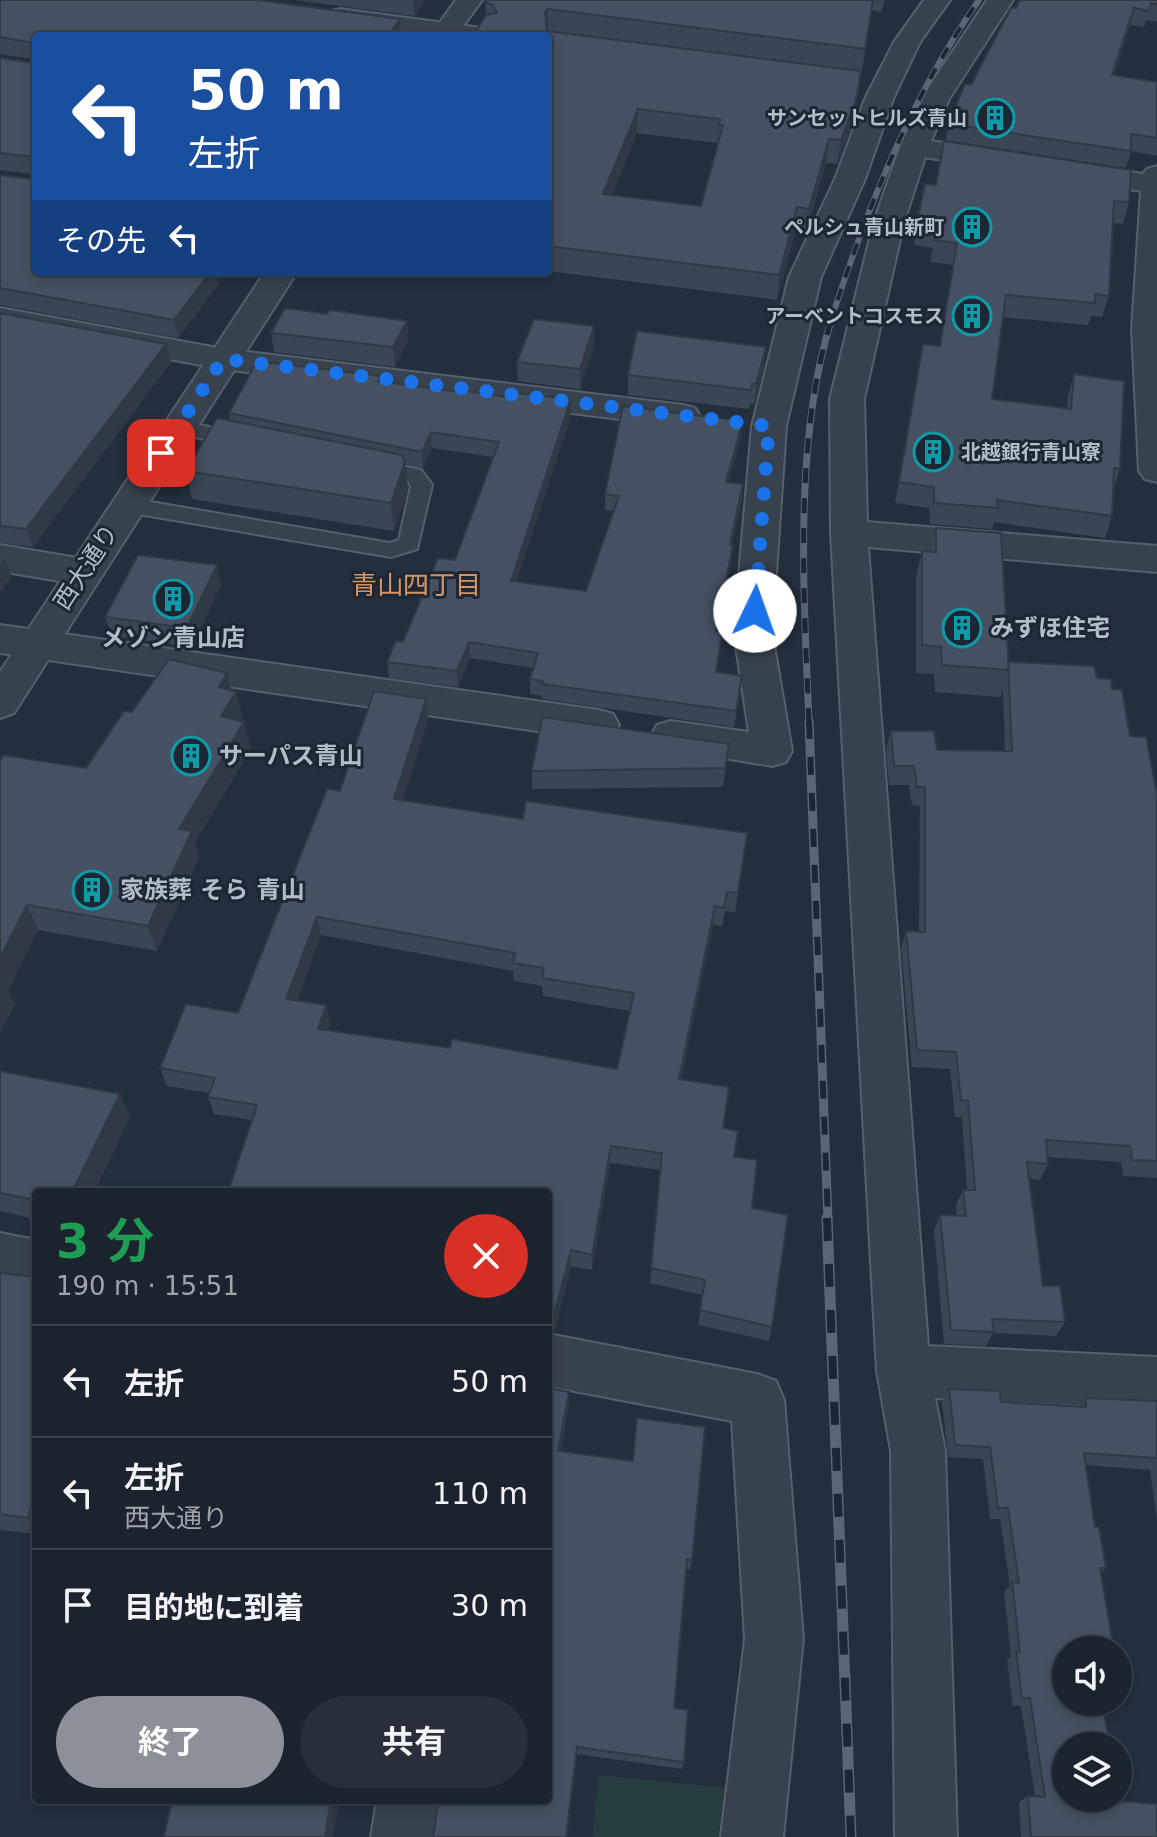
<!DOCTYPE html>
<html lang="ja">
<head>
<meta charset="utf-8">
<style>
  :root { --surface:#1b232e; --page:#282f3a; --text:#f1f3f6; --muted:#a0a4aa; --line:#39404a; --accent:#8c9099 }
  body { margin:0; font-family:"DejaVu Sans","Noto Sans JP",sans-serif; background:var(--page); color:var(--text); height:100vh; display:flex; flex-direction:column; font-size:30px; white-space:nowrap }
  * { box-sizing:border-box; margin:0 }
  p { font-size:26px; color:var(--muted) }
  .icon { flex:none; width:44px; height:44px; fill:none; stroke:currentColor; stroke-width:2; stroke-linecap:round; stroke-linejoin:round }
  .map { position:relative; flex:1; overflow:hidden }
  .details { position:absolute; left:32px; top:1188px; width:520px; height:616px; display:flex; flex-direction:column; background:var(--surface); border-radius:8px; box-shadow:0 4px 12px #0003,0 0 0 2px var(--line) }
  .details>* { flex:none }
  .banner { position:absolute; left:32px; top:32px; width:520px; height:244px; border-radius:8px; box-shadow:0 4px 12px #0003,0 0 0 2px var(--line); background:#1a4fa0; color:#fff; overflow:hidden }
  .fabs { position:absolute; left:1052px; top:1636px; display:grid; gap:16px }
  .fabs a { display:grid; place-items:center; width:80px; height:80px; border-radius:50%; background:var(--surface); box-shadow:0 4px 12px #0003,0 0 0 2px var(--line); font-size:40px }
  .pin { position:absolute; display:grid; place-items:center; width:68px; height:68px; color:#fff; margin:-34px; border-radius:16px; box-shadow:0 4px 12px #0006 }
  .me { position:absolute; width:88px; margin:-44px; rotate:3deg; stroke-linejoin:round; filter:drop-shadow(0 0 6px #0008) }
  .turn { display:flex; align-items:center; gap:28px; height:168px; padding:0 24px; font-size:36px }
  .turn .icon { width:104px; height:104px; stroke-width:2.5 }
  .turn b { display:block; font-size:56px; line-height:68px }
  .then { display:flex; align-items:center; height:76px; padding:0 24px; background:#0003; gap:16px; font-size:30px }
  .round { display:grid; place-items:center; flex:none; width:84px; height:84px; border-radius:42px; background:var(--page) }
  .head { display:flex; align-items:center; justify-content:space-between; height:136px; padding:0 24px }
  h1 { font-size:48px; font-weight:700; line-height:60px; color:#1e9e55 }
  .action { display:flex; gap:16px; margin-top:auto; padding:16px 24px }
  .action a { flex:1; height:92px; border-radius:48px; background:var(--accent); color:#fff; font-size:32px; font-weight:700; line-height:92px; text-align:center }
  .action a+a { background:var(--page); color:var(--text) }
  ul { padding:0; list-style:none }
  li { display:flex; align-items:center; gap:24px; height:112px; padding:0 24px; border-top:2px solid var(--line) }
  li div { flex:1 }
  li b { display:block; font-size:30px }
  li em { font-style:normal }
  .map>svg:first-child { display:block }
  .green { fill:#263c3f }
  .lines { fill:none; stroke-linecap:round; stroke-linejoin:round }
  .service-casing { stroke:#565f6c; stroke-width:4 }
  .minor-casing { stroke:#565f6c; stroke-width:4 }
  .tertiary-casing { stroke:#565f6c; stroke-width:4 }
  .service { fill:#38414e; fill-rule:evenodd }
  .minor { fill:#38414e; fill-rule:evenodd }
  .tertiary { fill:#38414e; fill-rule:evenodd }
  .rail-far3-casing { stroke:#5a6575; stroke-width:6 }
  .rail-far2-casing { stroke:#5a6575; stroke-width:7 }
  .rail-far1-casing { stroke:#5a6575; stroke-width:9 }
  .rail-casing { stroke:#5a6575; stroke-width:11 }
  .rail-far3 { stroke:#1d2633; stroke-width:4; stroke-dasharray:12; stroke-linecap:butt }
  .rail-far2 { stroke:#1d2633; stroke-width:5; stroke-dasharray:15; stroke-linecap:butt }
  .rail-far1 { stroke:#1d2633; stroke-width:6; stroke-dasharray:18; stroke-linecap:butt }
  .rail { stroke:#1d2633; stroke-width:8; stroke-dasharray:23; stroke-linecap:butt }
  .wall { fill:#3b4654; fill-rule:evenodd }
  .shaded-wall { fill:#303945 }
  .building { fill:#455162; stroke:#303945; stroke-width:2; fill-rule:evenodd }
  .route { stroke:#1a73e8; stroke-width:14; stroke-dasharray:0 25.2 }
  .labels { text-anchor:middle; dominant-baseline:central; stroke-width:6; stroke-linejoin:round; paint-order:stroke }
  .far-poi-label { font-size:20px; font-weight:bold; fill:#b4bcc9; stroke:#1d2633; text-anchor:end }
  .street-label { font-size:24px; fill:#b4bcc9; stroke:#1d2633 }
  .poi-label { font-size:24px; font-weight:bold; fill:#b4bcc9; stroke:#1d2633; text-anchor:start }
  .neighbourhood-label { font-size:26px; fill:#d59563; stroke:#1d2633 }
</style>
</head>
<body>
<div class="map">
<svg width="1157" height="1837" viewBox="0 0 1157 1837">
  <rect width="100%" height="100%" fill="#242f3e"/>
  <path class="green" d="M598 1775 730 1788 722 1837H593Z"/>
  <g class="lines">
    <g class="service-casing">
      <path id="service" d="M179 421 249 435 252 440 242 447 172 432 169 427 172 422Z
        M371 459 421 470 432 485 417 549 391 557 127 512 120 510 116 505 120 500 127 498 390 543 399 540 411 486 407 480 364 471 361 466 364 461Z"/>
    </g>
    <g class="minor-casing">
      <path id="minor" d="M924 0H950L920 42 893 99 865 179 821 277 786 426 772 633 792 751 786 762 772 766 657 747 651 736 657 725 671 721 749 732 734 633 752 426 789 277 835 179 865 99 894 42Z
        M987 0H1013L949 99 931 141 1000 152 1010 155 1015 161 1010 167 1000 170 925 157 904 222 864 399 867 522 1157 546V572L868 547 928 1346 1157 1357V1409L935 1398 945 1451 957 1837H895L891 1451 877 1371 831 533 830 399 874 222 900 147 921 99Z
        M340 9 482 28 491 30 495 36H423L331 23 327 17 331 11Z
        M1072 163 1143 174 1147 169 1157 166V482L1145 479 1139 471 1132 329 1141 191 1062 178 1057 172 1062 166Z
        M0 308 223 349 683 405 695 408 700 416 695 424 683 427 223 369 0 328Z
        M0 545 83 559 96 563 102 572 96 581 83 585 0 571Z
        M0 625 599 710 613 714 619 725 613 736 599 740 0 653Z
        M0 1233 36 1240V1288L0 1281Z
        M548 1334 757 1374 776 1381 784 1400 803 1639 783 1837H721L745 1639 732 1421 548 1386Z
        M377 1800H439L433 1837H371Z"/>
    </g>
    <g class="tertiary-casing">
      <path id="tertiary" d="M456 0H482L456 36H430Z
        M265 272H297L14 713 0 718V672Z"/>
    </g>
    <use href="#service" class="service"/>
    <use href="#minor" class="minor"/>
    <use href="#tertiary" class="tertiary"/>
    <g class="rail-far3-casing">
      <path id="rail-far3" d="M830 323C867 209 910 98 979 0"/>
    </g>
    <g class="rail-far2-casing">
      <path id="rail-far2" d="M809 723C804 596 793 443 831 321"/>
    </g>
    <g class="rail-far1-casing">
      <path id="rail-far1" d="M809 721 828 1220"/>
    </g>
    <g class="rail-casing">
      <path id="rail" d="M827 1218 851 1837"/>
    </g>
    <use href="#rail-far3" class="rail-far3"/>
    <use href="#rail-far2" class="rail-far2"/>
    <use href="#rail-far1" class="rail-far1"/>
    <use href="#rail" class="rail"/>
  </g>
  <path class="wall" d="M0 0 36 36V272L219 284 178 338 0 305V175L33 179V174L0 170V58L33 63V59L0 54Z
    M295 0H425L415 16Z
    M487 0H885L881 12 872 10 853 124 837 164 826 163 806 233 795 232 777 300 548 271V36L486 15 485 2ZM637 133 718 143 701 206 612 195Z
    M1157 0V22L1146 20 1144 27 1130 25 1114 75 1157 82V156L1131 151 1126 168 946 140 949 124 1016 8Z
    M925 184 1129 202 1123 224 1113 223 1109 296 1102 317 1091 316 1088 325 1003 317 992 399 1067 408 1068 396 1074 374 1120 469 1113 491 1112 516 1105 538 994 522 992 529 930 524 929 508 895 503 919 365 940 346 953 265 930 262 933 248 914 245Z
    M0 313 171 362 33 547 0 543Z
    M327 314 407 321 408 340 395 367 274 352 271 333Z
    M594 346 580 389 518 381 517 362Z
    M766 347 764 367 754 404H750L749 409 628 395V375Z
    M380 376 381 381 460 392 505 397 571 399V416L516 582 586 591 614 511 605 510V494L741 437 728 482 743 484 742 500 732 544 733 545 731 560 718 631 720 647 717 672 740 691 734 727 542 699V696L530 694V679L533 668 470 658 458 687 389 678 387 662 403 642 455 560 493 457 432 448 423 468 405 464 408 490 394 531 192 499 186 471 230 420 229 413Z
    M936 528 1008 662 1097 678 1112 689 1130 736 1157 794V1178L1123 1176 1121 1162 1047 1157 1048 1164 1040 1180 1030 1179 1043 1286 1065 1322 1056 1336 993 1333 986 1346 944 1344 934 1230 940 1215H957L956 1205 963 1190H967L962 1117H955L950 1069 912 1067 901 948 906 931H919L920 806 912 805 909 785H889L886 750 891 731 937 750 1005 751 1003 689 1000 697 935 692 934 674 916 673V578L922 551H931Z
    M221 585 192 647 112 636 105 617Z
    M232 691 236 692 243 718 241 721 244 722 251 749 195 842 199 857 157 951 38 930 8 991 15 1004 0 1033V760L86 768 132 712Z
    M428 719 403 800 523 819 747 833 735 912 725 911 722 926 713 925 681 1079 723 1128 752 1208 772 1327 769 1341 698 1325 703 1295 650 1283 661 1170 610 1163 592 1270 571 1266 555 1330 548 1328V1192H228L252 1120 214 1114 208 1097 209 1093 167 1086 160 1068 238 1013 340 791ZM321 935 513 971 514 981 542 986 543 996 630 1011 617 1069 450 1048 327 1030 330 1023 326 1005 297 1000Z
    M727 762 723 787 532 789V771Z
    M0 1071 130 1117 94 1192H36V1219L0 1211Z
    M0 1273 36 1277V1534L0 1530Z
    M548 1388 569 1404 561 1451 692 1560 690 1570 687 1569 674 1708 684 1762 682 1769 577 1754 567 1837H433L548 1800Z
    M949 1389 1001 1402 1079 1407 1085 1398 1157 1401V1520L1150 1470 1086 1465 1095 1527 1106 1568 1101 1573 1066 1702H1118V1671L1123 1700 1112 1708H1103L1120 1801 1157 1837H1021L1019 1802 1028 1796H1035L1021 1706H1013L1007 1660 1011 1656 1004 1592 1010 1585 1000 1519H990L983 1459 948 1457 942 1401Z"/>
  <path class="shaded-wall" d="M413 0H425L415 16Z
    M1134 8 1130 25 1108 91 1112 75Z
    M548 9V33L545 36V12Z
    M400 19 401 36H388Z
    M861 71 853 124 837 164 841 140Z
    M638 109 637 133 603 218V194Z
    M829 139 826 163 806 233 809 209Z
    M797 207 795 232 777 300 779 275Z
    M210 272H216L219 284 178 338 174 320Z
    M407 321 408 340 395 367 393 347Z
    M594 326V346L580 389V369Z
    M166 344 171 362 33 547 26 529Z
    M766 347 764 367 754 404 756 384Z
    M571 399V416L511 597V581Z
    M743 421 741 437 724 498 726 482Z
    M431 432 432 448 423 468 422 452Z
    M405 462 408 490 394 531 391 503Z
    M743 484 742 500 728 560 730 544Z
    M733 545 731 560 714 647 716 631Z
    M5 558 12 576 0 592V565Z
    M217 565 221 585 192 647 187 628Z
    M469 642 470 658 458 687 457 671Z
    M227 673 233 697 236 692 243 718 228 742 221 716 219 687Z
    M426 699 428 719 397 819 394 799Z
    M244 722 251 749 195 842 199 857 157 951 148 926 179 829Z
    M729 744 727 762 723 787 725 768Z
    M27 905 38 930 8 991 15 1004 0 1033V958Z
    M715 906 713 925 677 1096 679 1079Z
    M317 917 321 935 291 1017 286 999Z
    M326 1005 330 1023 322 1047 318 1029Z
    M120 1094 130 1117 94 1192H72Z
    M611 1146 610 1163 592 1270V1255Z
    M571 1250V1266L555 1330 554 1315Z
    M569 1392V1404L559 1462 558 1451Z
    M36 1492V1526L28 1518Z
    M577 1747 567 1837H566Z
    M331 1800H339L333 1837H325Z"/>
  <path class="building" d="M0 0H257L400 19 388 36H36V272H210L174 320 0 288V175L33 179V157L0 153V58L33 63 34 43 0 37Z
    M487 0H873L865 49 548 9 545 12 547 31 861 71 856 100 841 140 829 139 809 209 797 207 779 275 548 246V36H473L486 15 497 13 493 5 485 2ZM638 109 720 119 719 125H723L701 206 603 194Z
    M1020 0H1157V5L1151 3 1149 11 1134 8 1112 75 1157 82V138L1131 134V151L949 124 965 84 971 85 1011 8H1016Z
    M944 141 1131 170 1129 202 1114 201 1109 296 1095 294V303L1006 295 992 399 1071 409 1074 374 1124 381 1120 469 1114 468 1112 516 997 500 998 508 934 503V487L899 482 923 344 940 346 957 243 934 240 937 226 917 223 925 184 936 185Z
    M285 308 327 314 330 310 407 321 393 347 271 333Z
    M0 313 166 344 26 529 0 526Z
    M534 319 594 326 580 369 517 362Z
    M637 331 766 347 756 384H752L751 390 628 375Z
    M257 361 380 376 378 381 460 392 461 390 505 397 507 392 571 399 511 581 586 591 619 496 605 494 623 406 743 421 726 482 743 484 730 544 733 545 716 631 722 632 716 672 742 676 736 711 542 684 543 681 530 679 538 653 469 642 457 671 387 662 396 641 403 642 438 558 455 560 499 442 431 432 422 452 229 413Z
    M217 418 402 455 405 462 391 503 186 471Z
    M936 528 1001 533 1009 670 942 665 941 647 922 645V551L936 552Z
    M138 555 217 565 187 628 105 617Z
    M169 659 227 673 219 687 236 692 221 716 244 722 179 829 192 831 148 926 27 905 0 958V760L3 755 86 768 124 711 132 712Z
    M1008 662 1094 666 1097 678 1111 679 1112 689 1122 690 1130 736 1146 737 1157 794V1161L1132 1160 1130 1146 1046 1140 1048 1164 1027 1162 1043 1286H1060L1065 1322 992 1319 994 1332 951 1330 940 1215 966 1216 963 1190H975L968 1101 961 1100 956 1052 917 1050 906 931 925 932V787H917L914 766H894L891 731H934L937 750 1012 751Z
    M374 691 426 699 394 799 523 819 526 801 747 833 738 893 727 892 724 908 715 906 679 1079 729 1087 723 1128 738 1131 734 1157 757 1160 752 1208 788 1215 772 1327 700 1310 705 1280 651 1268 662 1153 611 1146 592 1255 571 1250 554 1315 548 1314V1192H421L414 1191V1192H228L257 1105 208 1097 215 1078 160 1068 186 1004 238 1013 327 789 340 791ZM317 917 515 953 513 963 544 968 542 978 634 993 617 1069 452 1039 450 1048 318 1029 326 1005 286 999Z
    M542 717 729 744 725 768 532 771Z
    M0 1071 120 1094 72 1192H36V1200L0 1193Z
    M0 1273 36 1277V1492L28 1518 0 1514Z
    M548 1388 569 1392 558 1451 633 1461 637 1418 705 1427 692 1560 687 1559 674 1708 688 1710 684 1762 577 1747 566 1837H433L439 1800H548Z
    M949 1389 1000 1391 1001 1402 1086 1407 1085 1398 1157 1401V1458L1084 1453 1095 1527H1099L1106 1568H1100L1114 1650H1066V1702H1102L1110 1746H1066V1798H1118V1793L1120 1801 1157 1804V1837H1031L1028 1796 1045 1797 1030 1698H1022L1016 1651 1020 1652 1012 1582 1019 1583 1008 1508H998L990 1447 955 1445Z
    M1118 1671 1123 1700H1118Z
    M172 1800H331L325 1837H164Z"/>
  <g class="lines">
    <path class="route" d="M161 453 223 359 769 426 755 611"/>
  </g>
  <defs>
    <g id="building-ring" transform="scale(2)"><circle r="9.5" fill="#1d2633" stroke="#0f9aa8" stroke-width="1.5"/><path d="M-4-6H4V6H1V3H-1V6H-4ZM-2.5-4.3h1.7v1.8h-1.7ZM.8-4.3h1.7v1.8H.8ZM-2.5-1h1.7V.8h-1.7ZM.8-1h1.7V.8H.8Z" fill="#0f9aa8"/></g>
  </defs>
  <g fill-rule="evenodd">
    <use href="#building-ring" x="995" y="118"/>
    <use href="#building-ring" x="972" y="227"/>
    <use href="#building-ring" x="972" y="316"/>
    <use href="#building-ring" x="933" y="452"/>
    <use href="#building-ring" x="173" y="599"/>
    <use href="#building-ring" x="962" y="628"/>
    <use href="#building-ring" x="191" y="756"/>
    <use href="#building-ring" x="92" y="890"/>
  </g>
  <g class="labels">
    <g class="far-poi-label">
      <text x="967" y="118">サンセットヒルズ青山</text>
      <text x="944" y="227">ペルシュ青山新町</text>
      <text x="944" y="316">アーベントコスモス</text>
      <text x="961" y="452" text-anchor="start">北越銀行青山寮</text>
    </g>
    <g class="street-label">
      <text transform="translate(86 567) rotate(-57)">西大通り</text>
    </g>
    <g class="poi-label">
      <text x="990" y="628">みずほ住宅</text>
      <text x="173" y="638" text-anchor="middle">メゾン青山店</text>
      <text x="219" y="756">サーパス青山</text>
      <text x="120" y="890">家族葬 そら 青山</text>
    </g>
    <g class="neighbourhood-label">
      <text x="416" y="585">青山四丁目</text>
    </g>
  </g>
</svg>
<div class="fabs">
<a><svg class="icon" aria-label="sound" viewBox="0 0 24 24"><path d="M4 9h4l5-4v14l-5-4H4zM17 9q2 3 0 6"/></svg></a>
<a><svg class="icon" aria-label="layers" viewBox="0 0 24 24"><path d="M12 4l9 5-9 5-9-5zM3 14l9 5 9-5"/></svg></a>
</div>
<div class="pin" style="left:161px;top:453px;background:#d93025"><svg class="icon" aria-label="arrive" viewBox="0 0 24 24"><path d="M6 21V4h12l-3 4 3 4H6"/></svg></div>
<svg class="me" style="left:755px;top:611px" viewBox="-20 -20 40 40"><circle r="19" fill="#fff"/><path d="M0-13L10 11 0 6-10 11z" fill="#1a73e8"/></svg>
<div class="banner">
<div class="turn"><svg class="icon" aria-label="left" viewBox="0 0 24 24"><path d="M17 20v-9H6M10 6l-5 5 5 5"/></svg><div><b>50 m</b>左折</div></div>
<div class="then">その先<svg class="icon" aria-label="left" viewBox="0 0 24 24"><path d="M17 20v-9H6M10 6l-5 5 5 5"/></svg></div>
</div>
<section class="details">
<div class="head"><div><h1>3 分</h1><p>190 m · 15:51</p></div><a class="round" style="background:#d93025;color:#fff"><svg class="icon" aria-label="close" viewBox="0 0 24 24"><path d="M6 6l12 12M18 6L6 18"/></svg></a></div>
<ul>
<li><svg class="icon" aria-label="left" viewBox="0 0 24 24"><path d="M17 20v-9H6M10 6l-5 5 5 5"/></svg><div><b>左折</b></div><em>50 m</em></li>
<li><svg class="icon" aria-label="left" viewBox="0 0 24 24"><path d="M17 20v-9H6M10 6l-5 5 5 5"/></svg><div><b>左折</b><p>西大通り</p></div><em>110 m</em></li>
<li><svg class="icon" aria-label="arrive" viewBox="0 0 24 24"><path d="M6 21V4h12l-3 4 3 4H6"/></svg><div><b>目的地に到着</b></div><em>30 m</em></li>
</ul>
<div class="action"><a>終了</a><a>共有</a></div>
</section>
</div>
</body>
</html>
